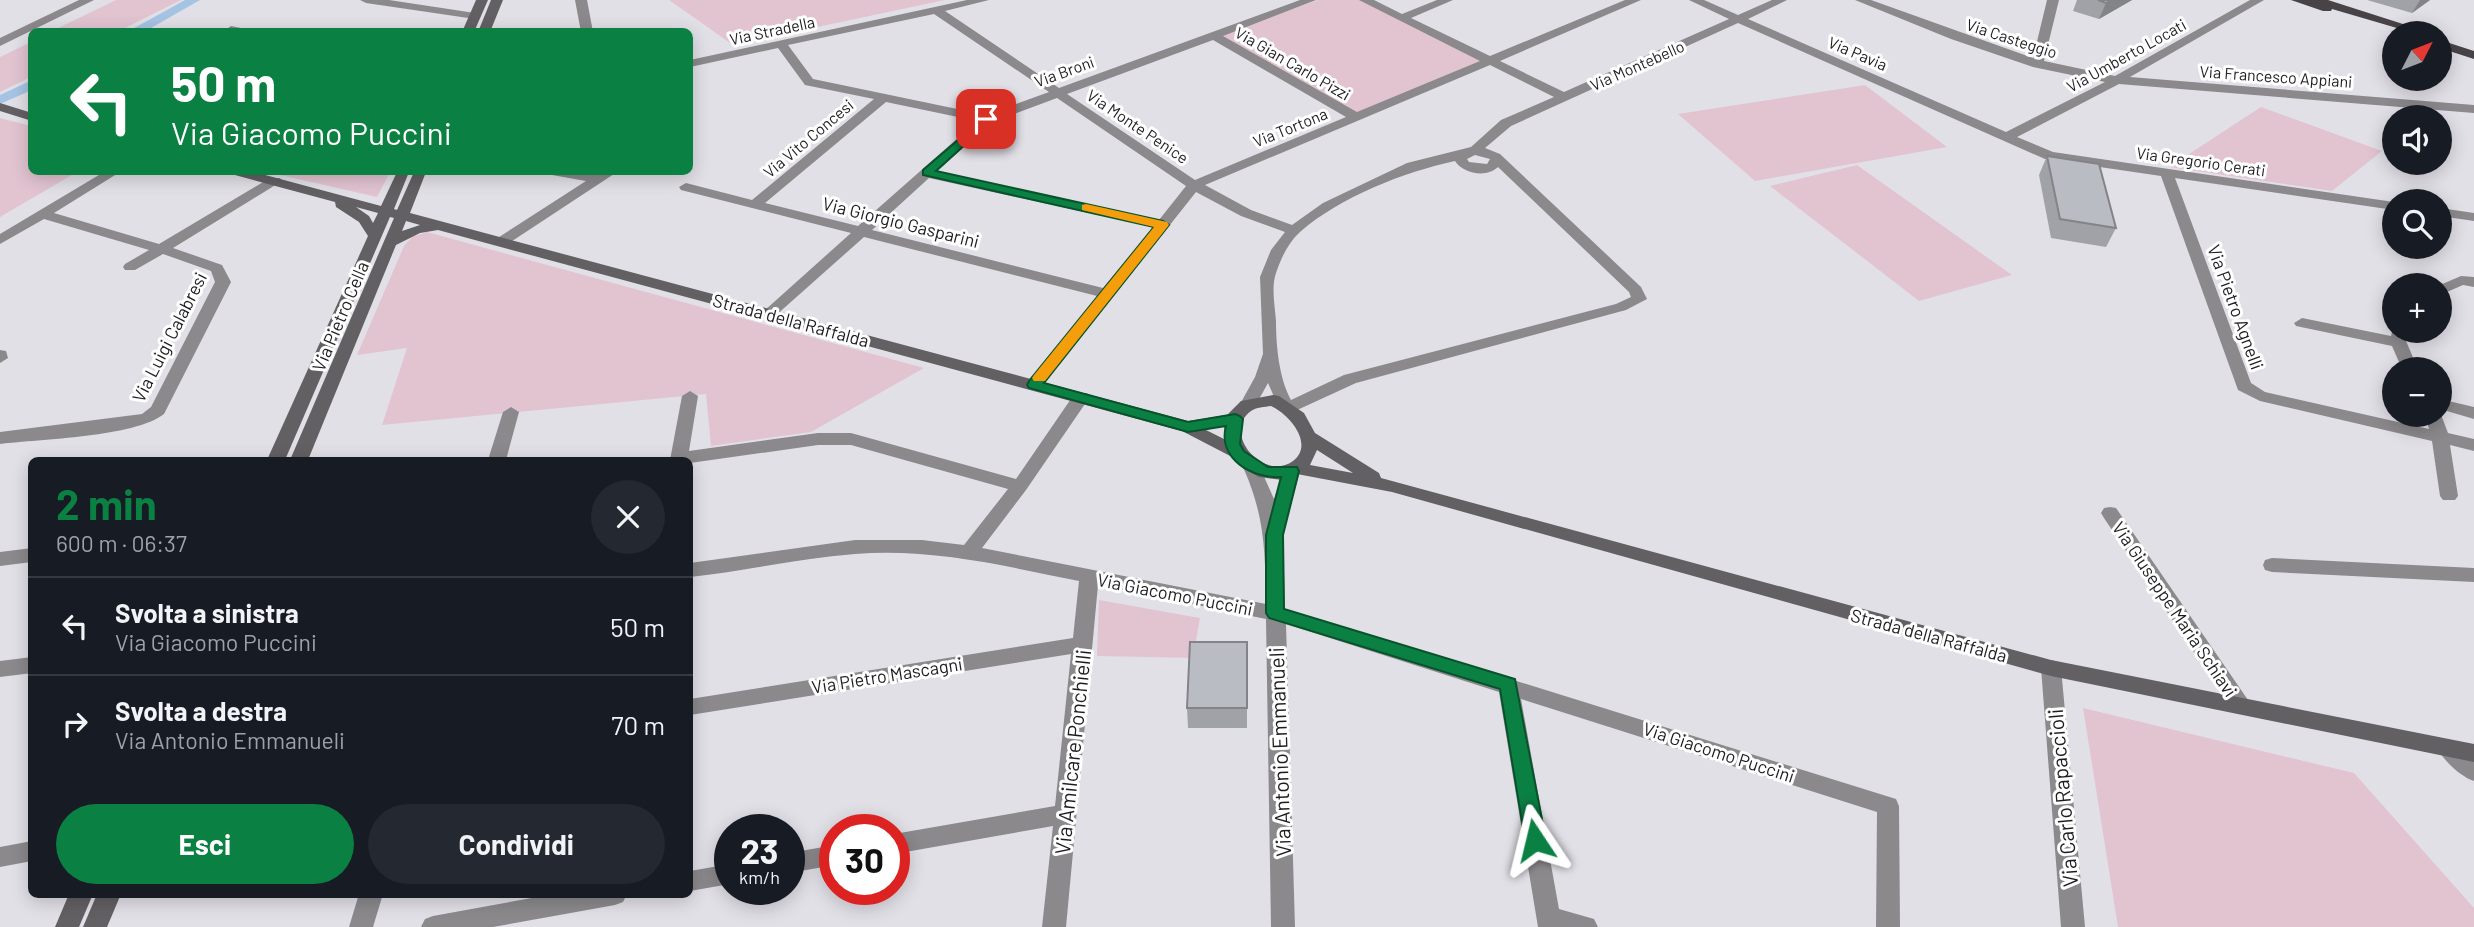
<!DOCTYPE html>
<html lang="it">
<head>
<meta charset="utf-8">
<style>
  :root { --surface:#171b24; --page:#242831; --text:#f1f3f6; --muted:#9ea1a6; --line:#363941; --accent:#0b8043 }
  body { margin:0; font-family:Barlow,sans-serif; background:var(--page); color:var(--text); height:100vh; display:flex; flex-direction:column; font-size:26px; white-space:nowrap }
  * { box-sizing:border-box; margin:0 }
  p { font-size:23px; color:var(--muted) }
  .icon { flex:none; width:38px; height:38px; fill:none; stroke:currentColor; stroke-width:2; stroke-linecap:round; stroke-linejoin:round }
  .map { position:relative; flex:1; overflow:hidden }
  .panel { position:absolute; left:28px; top:457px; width:665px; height:441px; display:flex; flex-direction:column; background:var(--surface); border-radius:10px; box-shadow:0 4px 18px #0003 }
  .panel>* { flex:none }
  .hud { position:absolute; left:28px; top:28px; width:665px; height:147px; border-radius:10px; box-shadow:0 4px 18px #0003; background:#0b8043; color:#fff; overflow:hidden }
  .needle { width:46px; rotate:48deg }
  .controls { position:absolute; left:2382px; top:21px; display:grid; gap:14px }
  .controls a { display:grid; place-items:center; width:70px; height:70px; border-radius:50%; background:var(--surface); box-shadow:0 4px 18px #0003; font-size:35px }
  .speed { position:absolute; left:714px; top:814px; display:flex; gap:14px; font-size:35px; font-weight:700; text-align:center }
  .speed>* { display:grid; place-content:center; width:91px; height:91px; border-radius:50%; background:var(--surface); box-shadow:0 4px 18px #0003; line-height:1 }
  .speed small { font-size:18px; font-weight:400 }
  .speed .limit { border:10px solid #d22; background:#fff; color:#111 }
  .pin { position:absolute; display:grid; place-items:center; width:60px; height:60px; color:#fff; margin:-30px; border-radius:14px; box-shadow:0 4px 10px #0006 }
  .me { position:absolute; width:77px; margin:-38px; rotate:350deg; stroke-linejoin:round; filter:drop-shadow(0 0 5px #0008) }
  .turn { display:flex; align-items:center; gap:24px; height:147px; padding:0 28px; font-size:32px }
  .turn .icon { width:91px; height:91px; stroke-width:2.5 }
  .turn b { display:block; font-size:49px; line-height:60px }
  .round { display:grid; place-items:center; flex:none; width:74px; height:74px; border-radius:37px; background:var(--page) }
  .headline { display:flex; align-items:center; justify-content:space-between; height:119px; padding:0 28px }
  h1 { font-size:42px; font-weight:700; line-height:52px; color:var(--accent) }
  .primary-button { display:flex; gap:14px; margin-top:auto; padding:14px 28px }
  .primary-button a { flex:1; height:80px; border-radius:42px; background:var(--accent); color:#fff; font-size:28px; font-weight:700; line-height:80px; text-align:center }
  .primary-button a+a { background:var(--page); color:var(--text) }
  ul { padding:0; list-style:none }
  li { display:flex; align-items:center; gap:21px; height:98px; padding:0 28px; border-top:2px solid var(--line) }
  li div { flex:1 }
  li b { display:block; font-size:26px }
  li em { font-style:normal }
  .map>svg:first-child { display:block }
  .green { fill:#e2c4d1 }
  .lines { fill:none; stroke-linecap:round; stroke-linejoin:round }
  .canal { fill:#a5c4e3; fill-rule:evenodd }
  .street { fill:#8b898c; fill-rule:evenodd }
  .secondary { fill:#636063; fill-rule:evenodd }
  .primary { fill:#474347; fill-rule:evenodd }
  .wall { fill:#a0a2a8 }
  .shaded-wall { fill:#828488 }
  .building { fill:#babcc3; stroke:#828488; stroke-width:2 }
  .route { fill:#0b8043; stroke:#07532c; stroke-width:2 }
  .slow { fill:#f59e0b }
  .labels { text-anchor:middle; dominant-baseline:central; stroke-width:6; stroke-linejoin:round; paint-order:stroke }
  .far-street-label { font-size:16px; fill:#1d1c1f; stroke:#fff }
  .street-label { font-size:18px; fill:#1d1c1f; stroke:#fff }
  .near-street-label { font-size:21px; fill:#1d1c1f; stroke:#fff }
</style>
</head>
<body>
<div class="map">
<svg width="2474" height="927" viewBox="0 0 2474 927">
  <rect width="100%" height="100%" fill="#e2e0e7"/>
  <path class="green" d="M116 0H181L119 31H52Z
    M669 0H945L733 45Z
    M1318 0H1360L1484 61 1360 114 1221 35Z
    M31 42V77L0 92V57Z
    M1865 85 1947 147 1755 181 1678 114Z
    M2261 107 2382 151 2332 191 2169 167Z
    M0 118 31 126 32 172H77L0 217Z
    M1857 165 2012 275 1919 301 1770 186Z
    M267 172H390L377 197Z
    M427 232 924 368 811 432 711 446 706 394 382 425 407 348 357 355 404 246 412 237Z
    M1099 600 1200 618 1193 658 1097 656Z
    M2083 708 2354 773 2474 908V927H2118Z"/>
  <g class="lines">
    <path class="canal" d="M185 0H200L144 32H127Z
      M32 80V90L0 104V95Z"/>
    <path class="street" d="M79 0H94L0 46V38Z
      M360 0H389L475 13 481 16 475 19 366 3Z
      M575 0H587L593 32H581Z
      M967 0H989L945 11 1059 88 1300 0H1316L1223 36 1357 112 1480 61 1359 0H1374L1402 14 1437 0H1453L1411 18 1490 56 1625 0H1641L1500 61 1564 92 1729 19 1689 0H1704L1738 15 1772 0H1787L1748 19 2006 132 2105 82 2033 67 1951 39 1855 0H1871L2033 58 2047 0H2059L2044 61 2115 76 2250 0H2264L2130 77 2474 105V113L2119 84 2017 137 2053 152 2394 202V210L2175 178 2251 383 2265 392 2429 429 2425 415H2440V412L2448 433 2474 439V451L2450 445 2458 496 2455 500H2443L2440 496 2432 441 2260 401 2238 390 2161 176 2045 159 1738 23 1511 126 1485 148 1500 154 1641 287 1647 299 1626 310 1356 383 1295 411 1289 412 1279 408 1268 383 1253 410H1241L1239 406 1255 377 1263 354 1260 277 1271 250 1285 232 1241 216 1196 192 1040 389H1028L1026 385 1097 296 864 237 774 317H764L761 314 764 311 851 233 681 190 679 187 686 183 752 200 874 99 805 85 778 48 690 67V60ZM934 14 1049 92 986 115 813 79 788 45ZM1213 40 1346 117 1195 180 1067 94ZM1490 65 1554 97 1501 120 1471 147 1407 163 1323 203 1292 225 1251 210 1205 185ZM1057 98 1186 186 1159 220 937 171 992 122ZM886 102 977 121 858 226 765 203ZM1475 155 1490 159 1487 164 1469 162 1467 159ZM1455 161C1463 174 1487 178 1498 167L1629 292 1631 297 1616 304 1344 375 1291 400C1279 378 1276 346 1276 321 1275 307 1271 287 1276 273 1281 258 1288 243 1300 232 1340 197 1404 172 1455 161ZM929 178 1153 227 1103 288 872 230Z
      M231 26 251 30 252 32H222Z
      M104 172H120L54 213 159 244 270 178H280L282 181 173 248 222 265 231 282 164 414C135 437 40 439 0 444V432L142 414 151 407 215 282 211 271 163 254 135 270H125L123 267 125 264 149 250 44 219 0 244V234Z
      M551 172 596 175 602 172H617L506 245H496L494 242 496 239 586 181 552 175Z
      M2440 208 2474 213V221L2440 216Z
      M2461 276 2474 277V287L2463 285 2440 295V285Z
      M2302 318 2391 336 2393 328 2394 331H2407L2406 341 2418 369H2402L2392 346 2296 326 2294 323Z
      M0 350 6 351 8 358 0 363Z
      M690 391 698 396 689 451 818 433H851L1016 479 1075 393H1087L1089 397 1087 401 1026 490 982 548 1266 604C1265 550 1265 515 1242 465L1245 461H1257L1274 499 1285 467H1297L1300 471 1283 533 1285 609 1896 799 1899 806 1900 927H1876L1877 812 1521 699 1559 909 1594 919 1598 927H1538L1499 692 1286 624 1295 927H1271L1266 619 1098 585 1066 927H1042L1053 826 894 854V834L1055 806 1071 654 690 715V699L1073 638 1079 581C1005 566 931 548 855 554 800 558 745 571 690 577V563L855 540H922L964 545 1008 489 851 445H818L690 463V460H670L682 396Z
      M2440 399 2474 407V419L2440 409Z
      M511 407 519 412 506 460H488L503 412Z
      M2110 507 2116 508 2248 700 2251 706 2248 712 2241 714 2234 712 2104 518 2101 513 2104 508Z
      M32 548V562L0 566V552Z
      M2272 558 2474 568V582L2272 572 2265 570 2263 565 2265 560Z
      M32 657V673L0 677V661Z
      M2051 660 2058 662 2061 668 2085 927H2061L2041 668 2044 662Z
      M2448 739 2456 742 2474 758V781C2461 777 2444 761 2437 748L2440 742Z
      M32 841V861L0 867V847Z
      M835 845V865L789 873V853Z
      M730 864V884L690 891V871Z
      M359 894H383L373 927H349Z
      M554 894H627L623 902 615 905 493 927H421L425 919 433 916Z"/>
    <path class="secondary" d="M476 0H488L474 32H462Z
      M491 0H503L490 32H478Z
      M0 103 32 113V121L0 111Z
      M233 172H254L381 206 397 172H409L394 209 397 210 414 172H426L410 213 1188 421 1227 415 1241 401 1273 395 1279 396 1304 413 1315 433 1379 473 1381 478 2051 660 2474 744V762L2051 676 1392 492 1297 474 1283 480 1259 477 1243 468 1236 459 1182 431 438 230 420 233 396 245 308 460H290L394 218 390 217 285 460H267L368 236 359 222 336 207 335 202 235 175ZM356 207 378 213 373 223 369 216ZM406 221 420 225 402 231ZM1271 406C1289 414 1315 444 1293 461 1263 483 1221 432 1251 411 1256 407 1265 407 1271 406ZM1224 426 1226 440 1206 430ZM1317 450 1353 473 1310 465Z
      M69 894H93L79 927H55Z
      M97 894H121L107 927H83Z"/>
    <path class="primary" d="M2291 0H2328L2431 33H2414L2332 9 2331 11H2323Z
      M2440 40 2474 51V59L2440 48Z"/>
  </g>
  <path class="wall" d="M2077 0H2132L2099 19 2073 11Z
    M2367 0H2430L2412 13Z
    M2047 156 2116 228 2106 247 2051 238 2039 175Z
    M1247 642V728H1188L1187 708Z"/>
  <path class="shaded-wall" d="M2111 0H2132L2099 19 2106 3Z
    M2420 0H2430L2412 13Z"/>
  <path class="building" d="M2098 0H2111L2106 3Z
    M2047 156 2099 164 2116 228 2060 219Z
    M1190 642H1247V708H1187Z"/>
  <path class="route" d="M986 116 991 117V121L936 171 1163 221 1169 225 1044 383 1188 422 1235 414 1240 416 1243 419 1240 444 1244 451 1268 467H1297L1299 471 1283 535 1284 609 1515 679 1546 840 1543 846 1535 849 1528 846 1525 840 1500 689 1269 618 1266 613V535L1281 477C1253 479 1217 459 1226 426L1188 432 1029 388 1027 385 1029 381 1154 227 923 175V170Z"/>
  <path class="slow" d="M1086 204 1167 222 1169 225 1045 381H1034L1032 378 1034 375 1154 227 1082 210V205Z"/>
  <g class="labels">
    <g class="far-street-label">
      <text transform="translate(772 30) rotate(-12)">Via Stradella</text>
      <text transform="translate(2012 38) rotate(18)">Via Casteggio</text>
      <text transform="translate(1858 53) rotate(23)">Via Pavia</text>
      <text transform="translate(2126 55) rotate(-29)">Via Umberto Locati</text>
      <text transform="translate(1293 63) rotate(30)">Via Gian Carlo Pizzi</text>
      <text transform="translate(1637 65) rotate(-24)">Via Montebello</text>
      <text transform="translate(1064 71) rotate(-20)">Via Broni</text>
      <text transform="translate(2276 76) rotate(4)">Via Francesco Appiani</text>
      <text transform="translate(1138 126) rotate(34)">Via Monte Penice</text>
      <text transform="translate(1290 127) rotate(-22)">Via Tortona</text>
      <text transform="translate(808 138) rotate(-40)">Via Vito Concesi</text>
      <text transform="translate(2201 161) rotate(8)">Via Gregorio Cerati</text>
    </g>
    <g class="street-label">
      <text transform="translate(901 222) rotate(14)">Via Giorgio Gasparini</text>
      <text transform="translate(2236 307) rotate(70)">Via Pietro Agnelli</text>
      <text transform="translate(340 316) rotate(-67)">Via Pietro Cella</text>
      <text transform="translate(791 320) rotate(15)">Strada della Raffalda</text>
      <text transform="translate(169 337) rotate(-63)">Via Luigi Calabresi</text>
      <text transform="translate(1175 594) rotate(11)">Via Giacomo Puccini</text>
      <text transform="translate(2175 609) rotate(56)">Via Giuseppe Maria Schiavi</text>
      <text transform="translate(1929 635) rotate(15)">Strada della Raffalda</text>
      <text transform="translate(887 675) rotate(-9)">Via Pietro Mascagni</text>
      <text transform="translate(1719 752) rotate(18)">Via Giacomo Puccini</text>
    </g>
    <g class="near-street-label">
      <text transform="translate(1072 752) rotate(-84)">Via Amilcare Ponchielli</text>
      <text transform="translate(1279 752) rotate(-92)">Via Antonio Emmanueli</text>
      <text transform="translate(2062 798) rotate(-95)">Via Carlo Rapaccioli</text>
    </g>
  </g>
</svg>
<div class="controls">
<a><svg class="needle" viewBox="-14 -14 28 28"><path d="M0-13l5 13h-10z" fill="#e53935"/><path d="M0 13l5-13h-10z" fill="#9ea1a6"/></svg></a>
<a><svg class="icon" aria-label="sound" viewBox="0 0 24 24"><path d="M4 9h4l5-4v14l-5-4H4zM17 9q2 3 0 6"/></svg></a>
<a><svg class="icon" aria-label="search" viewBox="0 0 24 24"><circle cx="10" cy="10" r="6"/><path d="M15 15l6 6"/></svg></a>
<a>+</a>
<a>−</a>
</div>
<div class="speed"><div>23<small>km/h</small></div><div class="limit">30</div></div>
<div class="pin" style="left:986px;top:119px;background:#d93025"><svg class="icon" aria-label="arrive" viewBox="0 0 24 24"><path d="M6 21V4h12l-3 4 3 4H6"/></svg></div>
<svg class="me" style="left:1535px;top:840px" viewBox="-20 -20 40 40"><path d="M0-17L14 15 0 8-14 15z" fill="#0b8043" stroke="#fff" stroke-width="4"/></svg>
<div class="hud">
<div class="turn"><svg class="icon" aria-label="left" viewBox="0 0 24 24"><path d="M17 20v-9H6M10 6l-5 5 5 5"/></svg><div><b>50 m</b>Via Giacomo Puccini</div></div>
</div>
<section class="panel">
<div class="headline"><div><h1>2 min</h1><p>600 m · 06:37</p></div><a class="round"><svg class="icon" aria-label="close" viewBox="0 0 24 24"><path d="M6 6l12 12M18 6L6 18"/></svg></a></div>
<ul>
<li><svg class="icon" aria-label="left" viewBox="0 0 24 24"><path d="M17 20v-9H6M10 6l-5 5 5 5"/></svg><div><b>Svolta a sinistra</b><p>Via Giacomo Puccini</p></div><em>50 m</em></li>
<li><svg class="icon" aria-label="right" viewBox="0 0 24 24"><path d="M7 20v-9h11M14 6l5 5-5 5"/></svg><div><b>Svolta a destra</b><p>Via Antonio Emmanueli</p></div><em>70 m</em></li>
</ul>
<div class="primary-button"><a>Esci</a><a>Condividi</a></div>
</section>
</div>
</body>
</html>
